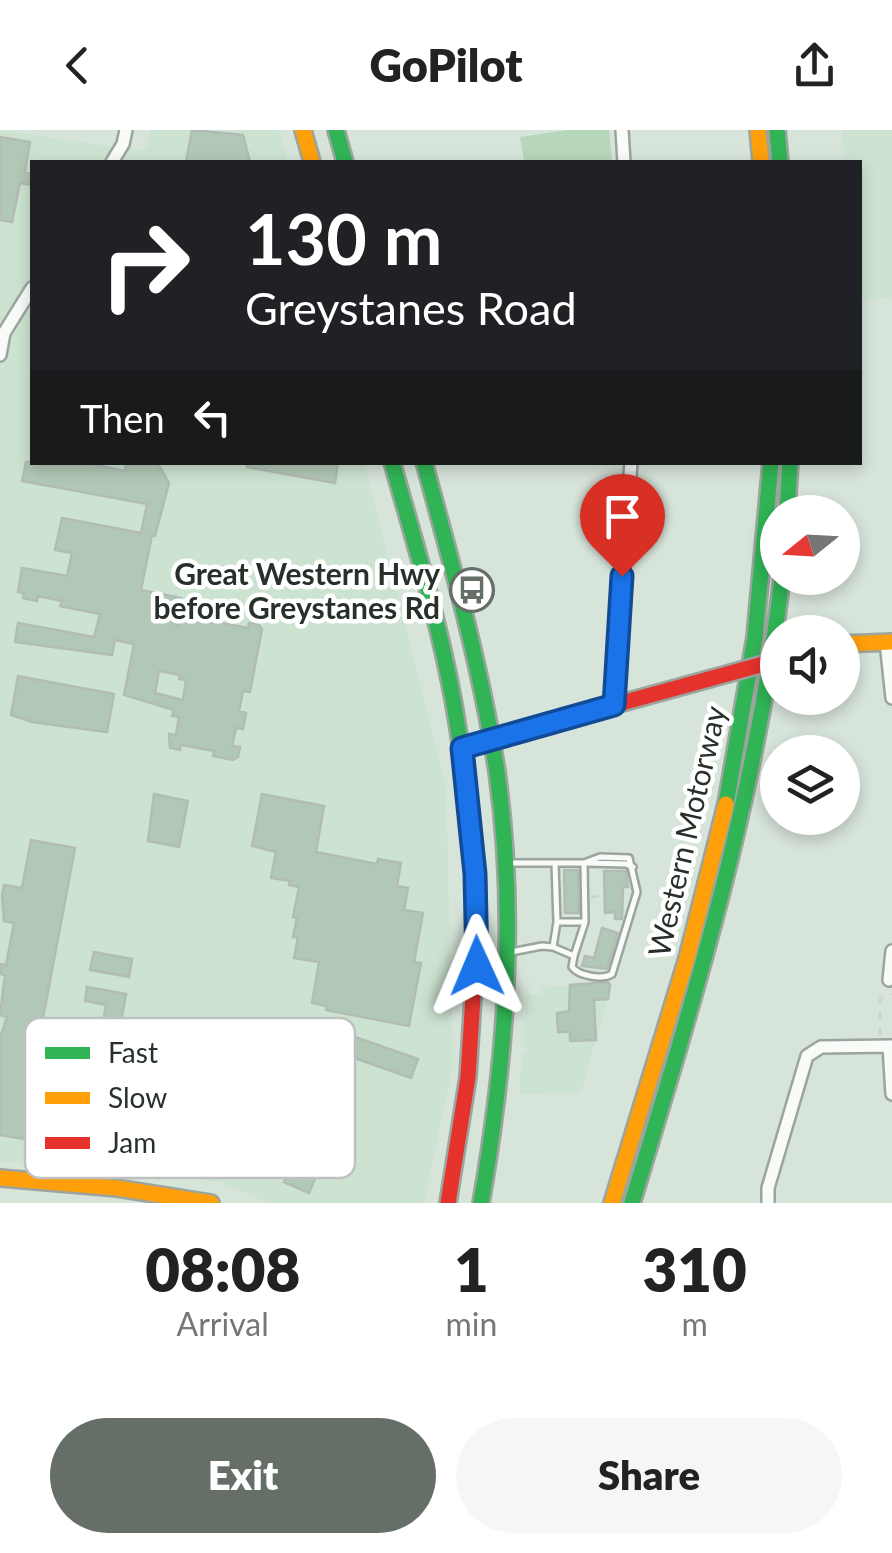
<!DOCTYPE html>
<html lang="en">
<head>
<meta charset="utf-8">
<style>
  :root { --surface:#fff; --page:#f6f6f6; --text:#222; --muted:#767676; --accent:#656f67 }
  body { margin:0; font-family:Lato,sans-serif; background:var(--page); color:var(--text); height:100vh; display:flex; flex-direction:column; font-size:38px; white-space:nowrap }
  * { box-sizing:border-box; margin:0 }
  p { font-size:32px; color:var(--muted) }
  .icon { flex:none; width:55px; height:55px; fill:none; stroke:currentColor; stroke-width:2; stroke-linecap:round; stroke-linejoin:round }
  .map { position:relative; height:1073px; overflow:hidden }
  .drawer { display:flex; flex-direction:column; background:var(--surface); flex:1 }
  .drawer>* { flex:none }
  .guide { position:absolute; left:30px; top:30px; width:832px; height:305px; border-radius:0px; box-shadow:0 5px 15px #0003; background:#202124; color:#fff; overflow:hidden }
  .needle { width:65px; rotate:252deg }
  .fabs { position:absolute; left:760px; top:365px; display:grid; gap:20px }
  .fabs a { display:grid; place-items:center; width:100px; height:100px; border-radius:50%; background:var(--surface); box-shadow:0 5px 15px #0003; font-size:50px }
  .pin { position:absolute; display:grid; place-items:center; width:85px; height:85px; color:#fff; margin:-102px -42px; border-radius:50% 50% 50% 0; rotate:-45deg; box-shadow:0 0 10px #0007 }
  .pin .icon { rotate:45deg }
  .me { position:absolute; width:110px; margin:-55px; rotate:359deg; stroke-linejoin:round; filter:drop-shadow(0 0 8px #0008) }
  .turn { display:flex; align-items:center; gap:35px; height:210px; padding:0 50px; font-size:45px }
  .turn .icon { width:130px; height:130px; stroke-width:2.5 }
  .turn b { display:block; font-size:70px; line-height:85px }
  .then { display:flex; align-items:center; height:95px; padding:0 50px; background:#0003; gap:20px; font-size:38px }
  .eta { display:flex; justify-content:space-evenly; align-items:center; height:170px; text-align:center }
  .eta b { font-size:60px; font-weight:800; line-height:70px }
  .cta { display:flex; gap:20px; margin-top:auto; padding:20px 50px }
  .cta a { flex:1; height:115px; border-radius:60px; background:var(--accent); color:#fff; font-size:40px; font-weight:800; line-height:115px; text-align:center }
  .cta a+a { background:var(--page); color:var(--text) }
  header { display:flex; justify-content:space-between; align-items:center; height:130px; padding:0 50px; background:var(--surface); font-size:45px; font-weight:800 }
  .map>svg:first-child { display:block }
  .built { fill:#cde3d1 }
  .green { fill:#b7d7bc }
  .building { fill:#b2c8b7; stroke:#b2bcb4; stroke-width:2.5; fill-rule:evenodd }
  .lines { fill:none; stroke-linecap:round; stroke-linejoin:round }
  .lane-casing { stroke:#9ba59d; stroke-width:10 }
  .street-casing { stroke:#9ba59d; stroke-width:16 }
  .fast-casing { stroke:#9ba59d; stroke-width:20 }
  .slow-casing { stroke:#9ba59d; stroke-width:20 }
  .jam-casing { stroke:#9ba59d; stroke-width:20 }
  .path { stroke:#ced2cf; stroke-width:2.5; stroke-dasharray:8 8; stroke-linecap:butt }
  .lane { stroke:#f9fbf9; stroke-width:5 }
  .street { stroke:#f9fbf9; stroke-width:11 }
  .fast { stroke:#30b455; stroke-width:15 }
  .slow { stroke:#ff9f0a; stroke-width:15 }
  .jam { stroke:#e5322d; stroke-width:15 }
  .jam-bridge-casing { stroke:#9ba59d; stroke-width:20; stroke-linecap:butt }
  .jam-bridge { stroke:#e5322d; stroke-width:15 }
  .route-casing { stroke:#114b97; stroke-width:25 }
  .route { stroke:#1a73e8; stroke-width:18 }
  .labels { text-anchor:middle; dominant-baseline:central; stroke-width:9; stroke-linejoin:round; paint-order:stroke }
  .poi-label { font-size:30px; font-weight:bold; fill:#273029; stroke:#fff; text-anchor:end }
  .street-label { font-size:30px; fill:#273029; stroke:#fff }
  .key { fill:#fff; stroke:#bec1bf; stroke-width:2.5 }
  .key-label { font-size:28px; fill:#273029 }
</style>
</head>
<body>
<header><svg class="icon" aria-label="back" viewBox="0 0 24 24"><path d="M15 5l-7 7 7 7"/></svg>GoPilot<svg class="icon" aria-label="share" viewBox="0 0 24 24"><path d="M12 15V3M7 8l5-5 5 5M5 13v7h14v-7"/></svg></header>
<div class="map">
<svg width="892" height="1073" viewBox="0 0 892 1073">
  <rect width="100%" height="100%" fill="#d7e4da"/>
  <path class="built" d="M0 0 144 21 151 0H279L287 32H32V332L364 333 446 655 453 935 424 1073H269L217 1051 0 1031Z
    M842 0H892V167L860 172V32H845Z
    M612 854 581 962 519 964 522 925 529 922 523 914 526 865 541 864 542 857Z"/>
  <path class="green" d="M567 0H609L612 32H524L520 7Z"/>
  <path class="building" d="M192 0 243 5 250 32H186Z
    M0 7 30 12 25 42 32 44V55L20 53 12 92 0 90Z
    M26 332H82L125 341 126 332H157L169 353 155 406 152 405 141 460 181 468 176 496 196 483 206 485 205 490 248 498 249 493 259 495 262 499 250 562 243 561 239 581 246 583 243 599 236 598 232 616 240 617 238 627 233 630 213 626 214 621 181 615 180 620 170 618 169 604 176 605 179 587 172 586 174 580 124 565 134 514 115 510 112 525 15 512 18 493 94 507 100 484 60 476 62 471 38 466 37 471 23 468 24 463 18 462 22 438 67 446 72 423 55 420 62 388 141 403 147 374 22 351ZM159 541 180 545 179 549 186 550 183 570 155 563Z
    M248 332H338L335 353 247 337Z
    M18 546 114 564 107 602 32 592 11 585Z
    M154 664 188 671 179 717 148 711Z
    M262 664 324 676 316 722 377 734 378 729 401 733 397 756 408 758 404 780 423 783 414 832 421 833 409 896 326 880 327 876 312 873 319 832 294 828 298 807H293L297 788 293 787 299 757 289 755 290 751 271 748 276 722 252 716Z
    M31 710 75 718 28 968 49 972 53 952 65 955 59 991 54 990 48 1013 0 1005V908L7 887 0 885 5 845 0 844V834L6 835 14 793 4 791 2 766 4 755 22 758Z
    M564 740H578L579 783H565Z
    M604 741H626L628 757H623L622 789H615V782L605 783Z
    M602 798 618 803 607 839 582 836 585 826 594 828Z
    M94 822 132 829 129 847 90 840Z
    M608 852 610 855 608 869 594 870 596 910 570 911V902H558L557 883 569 881 570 855Z
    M87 857 126 864 121 892 130 894 128 907 121 906 111 963 66 955 77 894 102 899 106 875 85 871Z
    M344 903 418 929 411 948 337 922Z
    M316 964 339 974 331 994 337 996 309 1063 284 1052 293 1032 288 1030Z"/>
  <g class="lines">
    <g class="lane-casing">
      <path id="lane" d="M512 733H584L585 792H557L555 734
        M587 733 626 734 633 737
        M557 792 553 817 574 826 585 792
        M511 822 542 816 553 817
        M574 826 572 837C579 846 602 850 612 844L637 762 629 728 600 727 584 733"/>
    </g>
    <g class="street-casing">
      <path id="street" d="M622 0 624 32
        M112 32 123 14 126 0
        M0 225 4 203 32 158
        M886 512 892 568
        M614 575 631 332
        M889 850 892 821
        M889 916 892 964
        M768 1073V1058L807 926 821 917 892 916"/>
    </g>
    <g class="fast-casing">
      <path id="fast" d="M336 0 345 32
        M777 0 780 32
        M392 332C414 410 438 488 453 569 468 652 475 735 476 819
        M424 332C452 435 481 537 497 642 517 786 506 930 481 1073
        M787 382 790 332
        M726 674 755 507 771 332
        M632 1073C695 866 757 664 782 448"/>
    </g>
    <g class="slow-casing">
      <path id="slow" d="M303 0 312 32
        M758 0 761 32
        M842 514 892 512
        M0 1048 117 1058 211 1073
        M612 1073 687 828 726 674"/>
    </g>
    <g class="jam-casing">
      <path id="jam" d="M462 617 709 549
        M448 1073 468 947 476 819"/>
    </g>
    <path class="path" d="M591 767 603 766
      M880 905V869L892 864"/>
    <use href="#lane" class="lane"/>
    <use href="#street" class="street"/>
    <use href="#fast" class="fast"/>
    <use href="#slow" class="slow"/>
    <use href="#jam" class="jam"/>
    <g class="jam-bridge-casing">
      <path id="jam-bridge" d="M709 549 778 530"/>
    </g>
    <use href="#jam-bridge" class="jam-bridge"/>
  </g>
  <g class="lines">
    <g class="route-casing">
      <path id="route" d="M477 836 475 744 462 618 614 575 622 446"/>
    </g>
    <use href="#route" class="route"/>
  </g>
  <defs>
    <g id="bus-ring" transform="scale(2.25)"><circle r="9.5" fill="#fff" stroke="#656f67" stroke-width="1.5"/><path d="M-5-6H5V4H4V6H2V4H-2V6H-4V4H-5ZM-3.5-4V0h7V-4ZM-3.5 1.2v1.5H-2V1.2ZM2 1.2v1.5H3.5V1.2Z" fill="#656f67"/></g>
  </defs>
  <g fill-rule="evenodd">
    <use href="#bus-ring" x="472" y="460"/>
  </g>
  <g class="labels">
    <g class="poi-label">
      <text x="440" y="443">Great Western Hwy<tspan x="440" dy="34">before Greystanes Rd</tspan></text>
    </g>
    <g class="street-label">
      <text transform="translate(686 701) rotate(-77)">Western Motorway</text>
    </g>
  </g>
  <rect x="25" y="888" width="330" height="160" rx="15" class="key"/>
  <rect x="45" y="917" width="45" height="12" fill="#30b455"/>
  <rect x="45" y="962" width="45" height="12" fill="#ff9f0a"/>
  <rect x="45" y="1007" width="45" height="12" fill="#e5322d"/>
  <g class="key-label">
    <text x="108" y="933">Fast</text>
    <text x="108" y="978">Slow</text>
    <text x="108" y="1023">Jam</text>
  </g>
</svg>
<div class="fabs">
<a><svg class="needle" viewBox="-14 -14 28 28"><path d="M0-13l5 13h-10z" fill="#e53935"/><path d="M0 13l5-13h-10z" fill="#767676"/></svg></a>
<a><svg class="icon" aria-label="sound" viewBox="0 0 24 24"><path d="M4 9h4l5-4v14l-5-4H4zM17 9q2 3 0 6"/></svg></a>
<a><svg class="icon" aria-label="layers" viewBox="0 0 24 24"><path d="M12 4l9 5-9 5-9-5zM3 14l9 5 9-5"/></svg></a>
</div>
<div class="pin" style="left:622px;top:446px;background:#d93025"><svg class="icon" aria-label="arrive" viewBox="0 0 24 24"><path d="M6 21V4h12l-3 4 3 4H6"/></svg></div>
<svg class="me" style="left:477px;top:836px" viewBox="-20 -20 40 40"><path d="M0-17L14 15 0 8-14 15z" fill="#1a73e8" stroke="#fff" stroke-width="4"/></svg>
<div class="guide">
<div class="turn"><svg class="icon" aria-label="right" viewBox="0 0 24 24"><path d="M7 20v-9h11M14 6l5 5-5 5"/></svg><div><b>130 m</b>Greystanes Road</div></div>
<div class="then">Then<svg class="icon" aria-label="left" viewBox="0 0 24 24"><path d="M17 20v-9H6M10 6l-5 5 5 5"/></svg></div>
</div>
</div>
<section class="drawer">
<div class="eta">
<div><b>08:08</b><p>Arrival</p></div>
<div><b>1</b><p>min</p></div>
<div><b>310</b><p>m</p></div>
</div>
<div class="cta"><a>Exit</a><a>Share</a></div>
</section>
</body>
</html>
